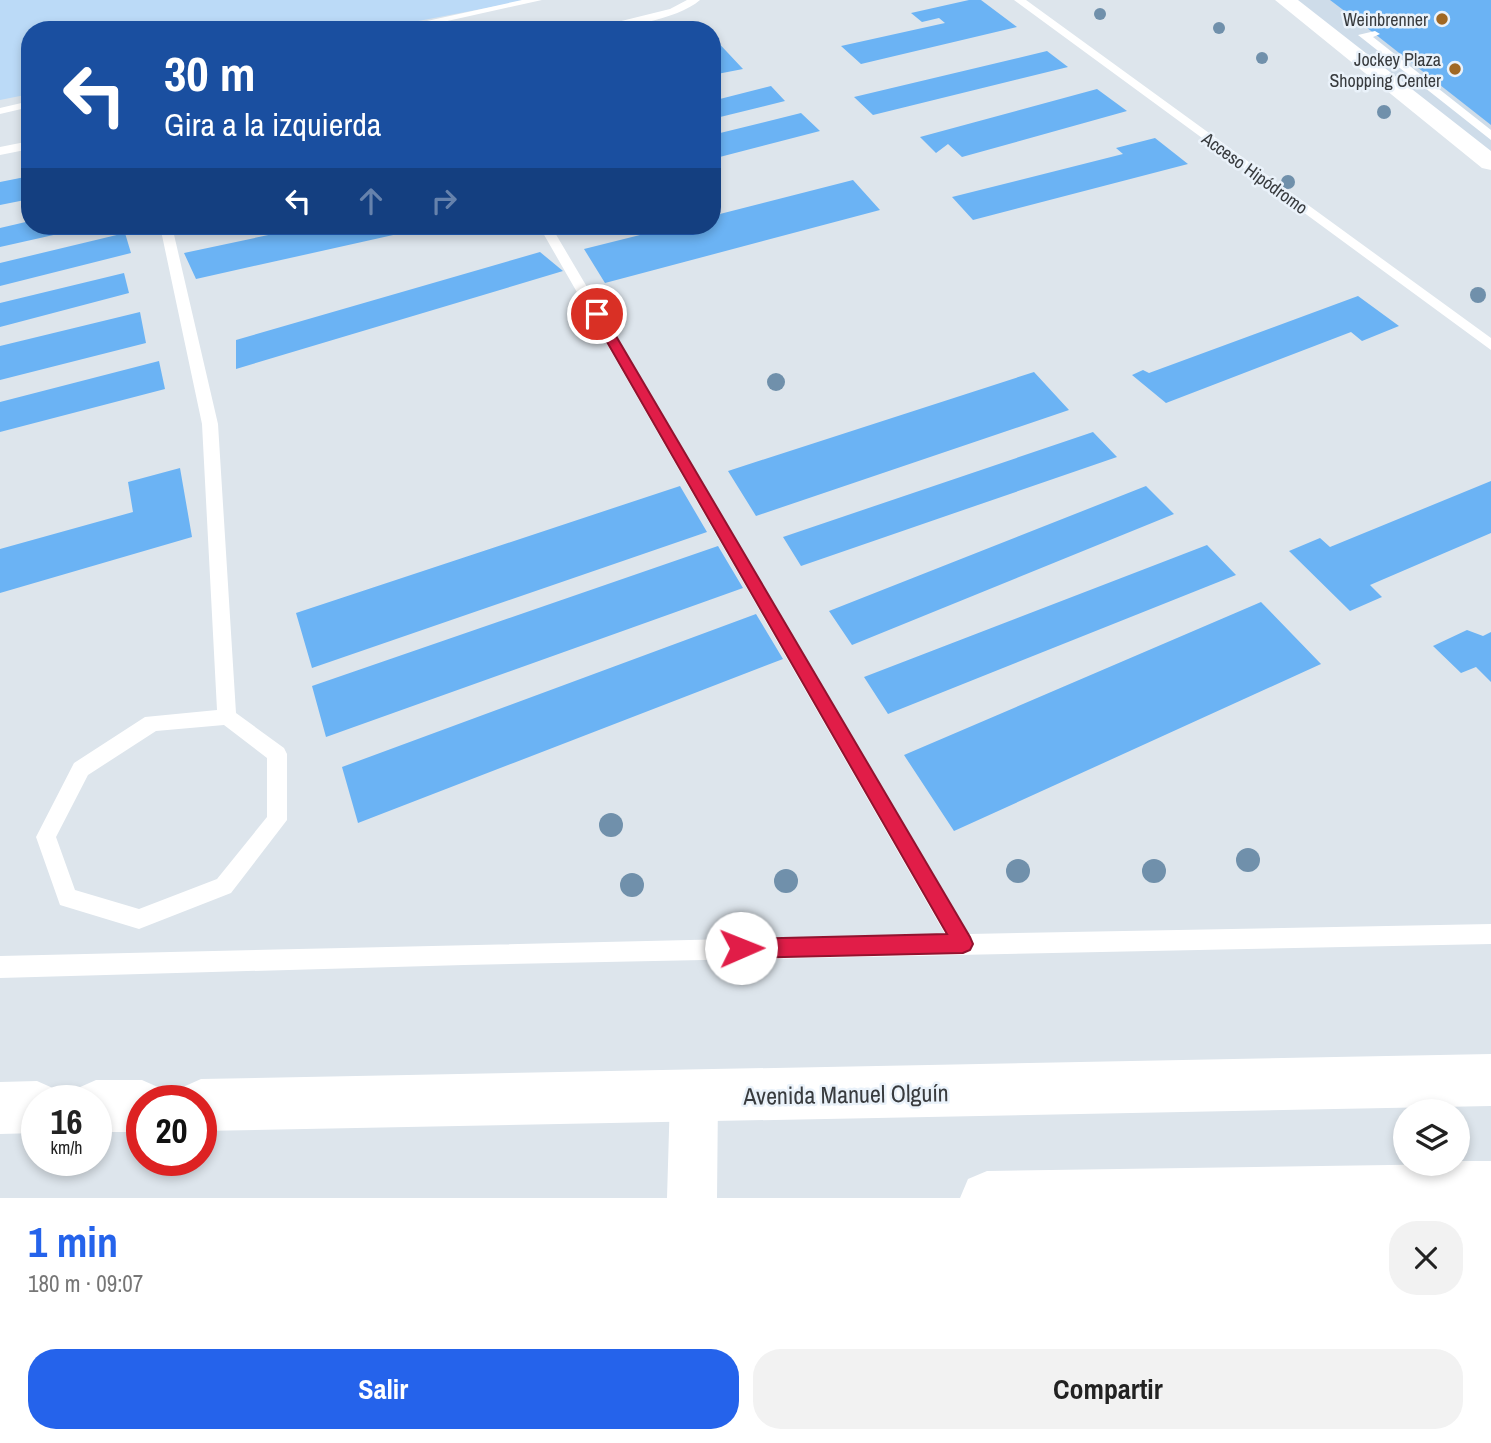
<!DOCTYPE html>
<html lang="es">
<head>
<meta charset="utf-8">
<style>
  :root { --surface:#fff; --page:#f2f2f2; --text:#222; --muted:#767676; --accent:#2563eb }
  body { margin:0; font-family:"Archivo Narrow",sans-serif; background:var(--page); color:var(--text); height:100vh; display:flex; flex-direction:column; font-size:26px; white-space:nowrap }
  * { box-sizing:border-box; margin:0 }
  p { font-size:23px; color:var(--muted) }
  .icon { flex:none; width:38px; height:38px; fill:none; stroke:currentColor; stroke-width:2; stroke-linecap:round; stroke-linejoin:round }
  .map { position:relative; height:1198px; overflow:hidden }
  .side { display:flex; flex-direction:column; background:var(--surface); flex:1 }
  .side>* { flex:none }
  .banner { position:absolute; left:21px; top:21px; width:700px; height:214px; border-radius:28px; box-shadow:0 4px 10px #0003; background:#1a4fa0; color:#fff; overflow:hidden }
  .tools { position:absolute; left:1393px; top:1099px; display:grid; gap:14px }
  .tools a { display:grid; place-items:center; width:77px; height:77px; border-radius:50%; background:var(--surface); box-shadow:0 4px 10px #0003; font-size:35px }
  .speed { position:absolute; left:21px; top:1085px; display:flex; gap:14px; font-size:35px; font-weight:700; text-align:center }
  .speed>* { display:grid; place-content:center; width:91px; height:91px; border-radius:50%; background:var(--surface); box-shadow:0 4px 10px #0003; line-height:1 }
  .speed small { font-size:18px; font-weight:400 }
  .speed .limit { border:10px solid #d22; background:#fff; color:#111 }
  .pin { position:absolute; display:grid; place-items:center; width:60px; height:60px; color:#fff; margin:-30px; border:4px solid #fff; border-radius:50%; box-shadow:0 2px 7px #0007 }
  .me { position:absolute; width:77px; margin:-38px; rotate:89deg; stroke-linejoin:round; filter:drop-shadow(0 0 5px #0008) }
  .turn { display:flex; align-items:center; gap:24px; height:147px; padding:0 28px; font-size:32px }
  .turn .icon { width:91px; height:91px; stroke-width:2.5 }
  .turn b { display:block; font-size:49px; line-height:60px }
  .lanes { display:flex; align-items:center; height:66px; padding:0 28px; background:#0003; justify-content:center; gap:35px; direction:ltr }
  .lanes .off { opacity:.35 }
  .round { display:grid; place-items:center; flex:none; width:74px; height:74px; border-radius:28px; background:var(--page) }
  .overview { display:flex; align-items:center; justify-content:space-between; height:119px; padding:0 28px }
  h1 { font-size:42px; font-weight:700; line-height:52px; color:var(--accent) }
  .action { display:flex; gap:14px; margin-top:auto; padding:14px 28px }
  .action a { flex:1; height:80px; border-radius:28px; background:var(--accent); color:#fff; font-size:28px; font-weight:700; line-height:80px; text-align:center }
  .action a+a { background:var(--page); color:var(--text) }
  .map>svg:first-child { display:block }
  .built { fill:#cedce9 }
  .green { fill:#bbdaf7 }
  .building { fill:#6bb3f4 }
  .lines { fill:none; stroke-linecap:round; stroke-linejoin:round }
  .lane { fill:#fff; fill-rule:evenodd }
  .street { fill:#fff; fill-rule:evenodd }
  .secondary { fill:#fff; fill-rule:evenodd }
  .tree { fill:#7090ab }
  .route { fill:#e11d48; stroke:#92132f; stroke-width:2 }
  .poi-dot { fill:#a06824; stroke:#eaf2fa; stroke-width:2.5 }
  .labels { text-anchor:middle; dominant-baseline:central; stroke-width:5; stroke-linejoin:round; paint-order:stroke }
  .far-poi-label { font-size:18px; fill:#383b3e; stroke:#eaf2fa; text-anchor:end }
  .far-street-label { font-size:18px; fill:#383b3e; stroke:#eaf2fa }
  .near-street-label { font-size:24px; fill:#383b3e; stroke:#eaf2fa }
</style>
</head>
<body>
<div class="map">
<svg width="1491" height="1198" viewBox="0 0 1491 1198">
  <rect width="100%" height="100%" fill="#dde5ec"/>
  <path class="built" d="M1276 0H1491V170Z"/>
  <path class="green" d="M0 0H528L371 30H30V94L0 100Z"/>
  <path class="building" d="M969 0H981L1017 27 861 64 841 46 945 23 939 18 922 22 911 13Z
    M1330 0H1491V125L1375 34Z
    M712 36 743 69 712 75Z
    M1047 51 1068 67 873 115 854 97Z
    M771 86 785 101 712 119V101Z
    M1097 89 1127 111 962 157 948 144 936 153 920 137Z
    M801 113 820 131 712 159V135Z
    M1155 138 1188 164 973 220 952 197 1123 154 1116 148Z
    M30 176V199L0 205V182Z
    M853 180 880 210 605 283 584 249 676 226H712V216Z
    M30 221V226L89 227 0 247V228Z
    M311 226 429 227 196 279 184 253Z
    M125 233 131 253 0 286V263Z
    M540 252 563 271 236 369V340Z
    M124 273 129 293 0 327V303Z
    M1358 296 1399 326 1362 341 1351 332 1166 403 1132 375 1143 370 1149 373Z
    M140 312 146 343 0 380V346Z
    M159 361 165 389 0 432V402Z
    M1034 372 1069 410 756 516 728 471Z
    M1093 432 1117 457 801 566 783 537Z
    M180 468 192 537 0 593V549L133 512 128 482Z
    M1491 481V533L1370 585 1382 597 1350 611 1289 551 1320 538 1330 547Z
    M680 486 707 532 312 668 296 613Z
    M1146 486 1174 514 852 645 829 611Z
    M1207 545 1236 575 888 714 864 677Z
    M718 546 743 588 326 737 312 686Z
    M1261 602 1321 664 954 831 904 755Z
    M756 614 783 659 358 823 342 767Z
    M1467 630 1483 636 1491 632V682L1476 667 1461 673 1433 646Z"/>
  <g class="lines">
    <path class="lane" d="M522 0H542L407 30H386Z
      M687 0H700C677 20 616 30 585 30L670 9Z
      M1014 0H1026L1491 338V350Z
      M1375 31 1380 34 1373 37 1491 130V140L1358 35Z
      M30 101V107L0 114V108Z
      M30 141V149L0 155V147Z
      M160 226H172L218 424 236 713 284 748 287 754V820L231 893 139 929 60 905 36 837 74 763 145 717 217 710 202 424ZM224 725 267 758V817L217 879 139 909 75 890 56 837 88 775 156 731Z
      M539 226H551L969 934 1491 924V944L464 965 0 978V956L945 934Z"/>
    <path class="street" d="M1275 0H1298L1491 151V170L1482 168Z
      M694 1073 711 1080 718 1097 717 1198H667L670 1097 677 1080Z"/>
    <path class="secondary" d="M1491 1054V1106L201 1131V1101H177L183 1087 201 1079Z
      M96 1080H142L160 1088 166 1101H142V1132H96V1101H72L78 1088Z
      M37 1081 55 1089 61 1101H37V1133L0 1134V1082Z
      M1458 1161H1491V1198H960L968 1179 987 1171 1458 1164Z"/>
  </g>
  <g class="tree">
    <circle cx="1100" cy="14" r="6"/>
    <circle cx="1219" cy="28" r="6"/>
    <circle cx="1262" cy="58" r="6"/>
    <circle cx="1384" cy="112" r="7"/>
    <circle cx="1288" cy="182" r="7"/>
    <circle cx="1478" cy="295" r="8"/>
    <circle cx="776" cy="382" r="9"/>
    <circle cx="611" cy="825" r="12"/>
    <circle cx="1248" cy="860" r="12"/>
    <circle cx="1018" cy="871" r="12"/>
    <circle cx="1154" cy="871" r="12"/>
    <circle cx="786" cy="881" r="12"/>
    <circle cx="632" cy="885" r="12"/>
  </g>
  <path class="route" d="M597 310 603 314 970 937 973 944 970 950 963 953 741 958 734 955 731 948 734 941 741 939 947 934 591 314Z"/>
  <g class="poi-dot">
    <circle cx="1442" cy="19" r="7"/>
    <circle cx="1455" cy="69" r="7"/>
  </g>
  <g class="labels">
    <g class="far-poi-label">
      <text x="1428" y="19">Weinbrenner</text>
      <text x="1441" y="59">Jockey Plaza<tspan x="1441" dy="21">Shopping Center</tspan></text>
    </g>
    <g class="far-street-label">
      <text transform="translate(1255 173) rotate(36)">Acceso Hipódromo</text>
    </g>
    <g class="near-street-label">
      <text transform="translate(846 1094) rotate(-1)">Avenida Manuel Olguín</text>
    </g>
  </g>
</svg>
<div class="tools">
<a><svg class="icon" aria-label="layers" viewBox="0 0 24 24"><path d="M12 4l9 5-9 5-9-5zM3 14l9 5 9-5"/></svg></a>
</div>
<div class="speed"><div>16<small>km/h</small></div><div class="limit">20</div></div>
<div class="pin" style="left:597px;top:314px;background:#d93025"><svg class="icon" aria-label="arrive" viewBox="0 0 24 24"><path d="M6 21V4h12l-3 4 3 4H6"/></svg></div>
<svg class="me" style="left:741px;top:948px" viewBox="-20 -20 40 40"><circle r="19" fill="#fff"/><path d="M0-13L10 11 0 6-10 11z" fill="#e11d48"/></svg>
<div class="banner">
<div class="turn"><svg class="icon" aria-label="left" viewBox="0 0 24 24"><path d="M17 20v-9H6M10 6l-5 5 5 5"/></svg><div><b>30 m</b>Gira a la izquierda</div></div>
<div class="lanes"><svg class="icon" aria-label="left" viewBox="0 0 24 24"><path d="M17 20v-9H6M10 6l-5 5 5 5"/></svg><svg class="icon off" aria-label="ahead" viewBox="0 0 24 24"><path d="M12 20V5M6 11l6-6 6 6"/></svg><svg class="icon off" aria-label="right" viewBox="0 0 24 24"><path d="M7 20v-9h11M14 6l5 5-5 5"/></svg></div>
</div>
</div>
<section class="side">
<div class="overview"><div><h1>1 min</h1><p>180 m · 09:07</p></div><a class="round"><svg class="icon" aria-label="close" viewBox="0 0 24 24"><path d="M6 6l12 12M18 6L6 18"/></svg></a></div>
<div class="action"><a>Salir</a><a>Compartir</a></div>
</section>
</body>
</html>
